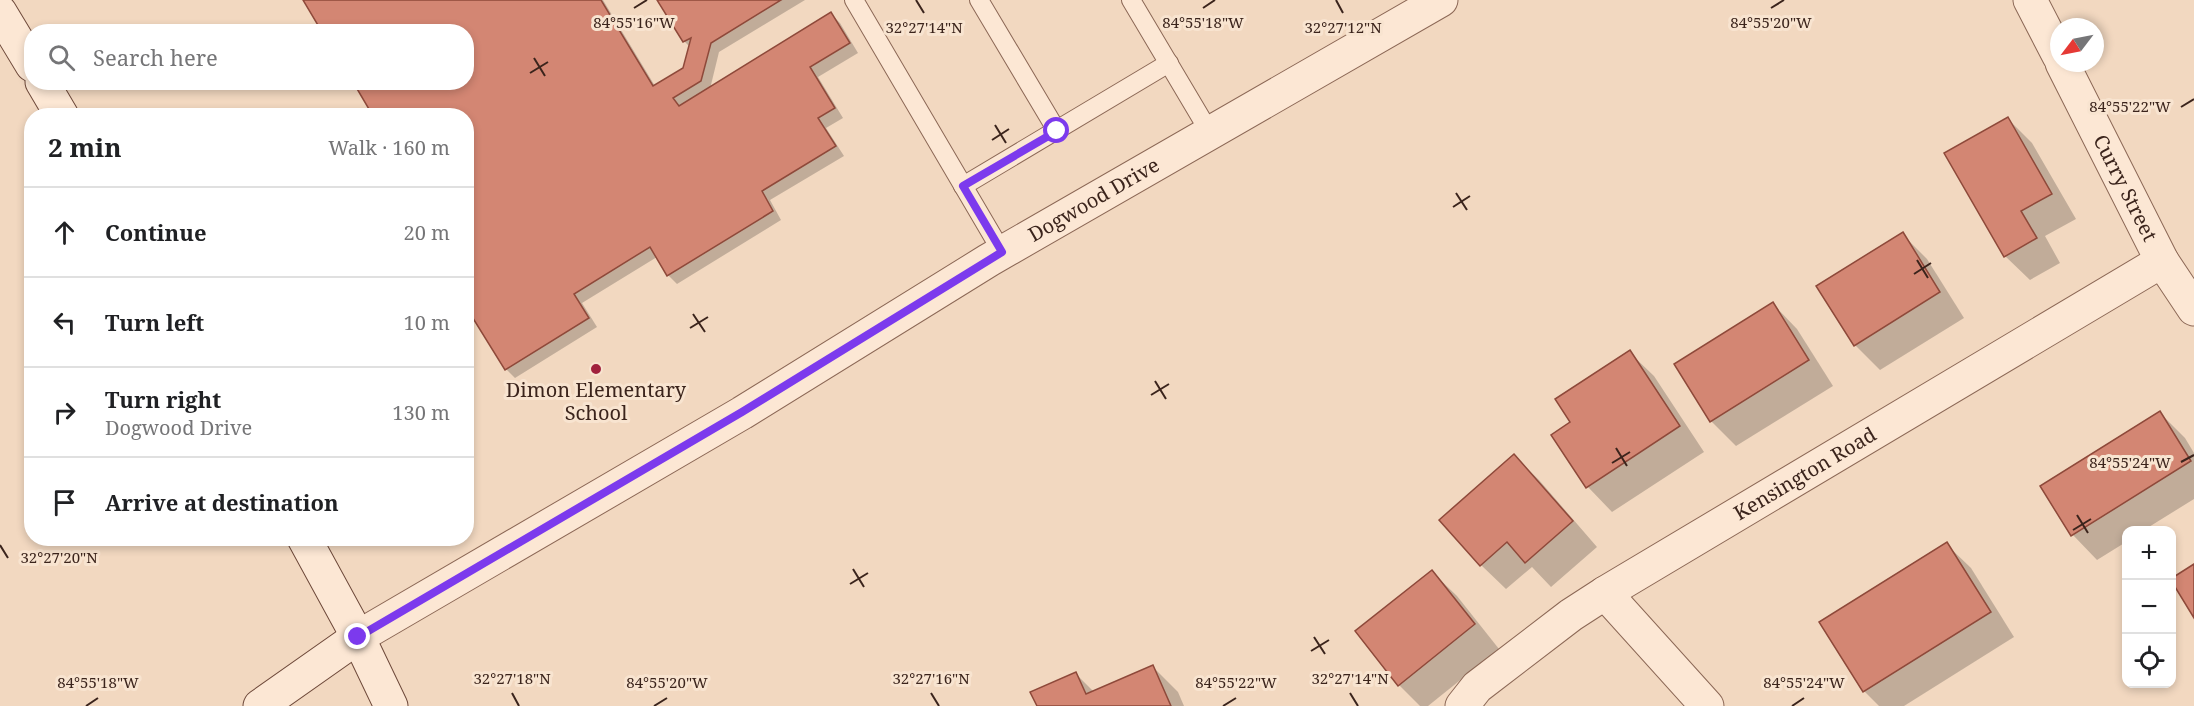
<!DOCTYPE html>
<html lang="en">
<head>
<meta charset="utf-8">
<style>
	:root { --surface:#fff; --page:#f2f2f2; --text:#202124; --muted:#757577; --line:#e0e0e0 }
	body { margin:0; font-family:"Noto Serif",serif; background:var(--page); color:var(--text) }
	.controls { position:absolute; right:18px; bottom:18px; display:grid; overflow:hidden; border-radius:12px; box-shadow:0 3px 9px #0003 }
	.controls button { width:54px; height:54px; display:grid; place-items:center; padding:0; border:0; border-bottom:2px solid var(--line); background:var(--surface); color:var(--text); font:30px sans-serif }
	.compass { position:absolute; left:2050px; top:18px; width:54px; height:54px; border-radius:50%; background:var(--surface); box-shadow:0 3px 9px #0003; rotate:238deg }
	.stop { position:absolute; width:18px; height:18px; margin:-14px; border:4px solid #7c3aed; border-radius:50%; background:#fff }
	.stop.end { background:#7c3aed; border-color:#fff; box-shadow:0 2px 6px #0008 }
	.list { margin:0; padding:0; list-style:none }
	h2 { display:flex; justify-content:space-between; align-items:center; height:78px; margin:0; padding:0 24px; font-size:26px }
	h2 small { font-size:20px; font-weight:400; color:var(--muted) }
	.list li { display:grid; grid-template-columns:39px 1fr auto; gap:18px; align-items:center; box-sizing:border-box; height:90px; padding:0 24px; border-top:2px solid var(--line) }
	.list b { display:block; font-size:22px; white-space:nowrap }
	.list p { margin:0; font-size:20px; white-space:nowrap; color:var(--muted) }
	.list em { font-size:20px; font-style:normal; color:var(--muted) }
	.icon { flex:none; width:33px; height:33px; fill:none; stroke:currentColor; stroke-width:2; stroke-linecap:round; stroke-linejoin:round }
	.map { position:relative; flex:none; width:2194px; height:706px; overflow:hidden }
	.search { position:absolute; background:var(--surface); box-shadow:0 3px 9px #0003; left:24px; top:24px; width:450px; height:66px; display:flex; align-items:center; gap:15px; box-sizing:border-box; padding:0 21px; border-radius:24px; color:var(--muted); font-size:22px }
	.panel { position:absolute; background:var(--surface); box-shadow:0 3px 9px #0003; left:24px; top:108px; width:450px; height:438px; border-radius:24px }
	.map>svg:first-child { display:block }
</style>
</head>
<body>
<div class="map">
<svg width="2194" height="706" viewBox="0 0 2194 706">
	<rect width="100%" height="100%" fill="#f2d8c0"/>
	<g fill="#0003">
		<polygon points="305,0 603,0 655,86 684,69 690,47 684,41 659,0 805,0 719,52 710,89 831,14 840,23 858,53 818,77 843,118 826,128 844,156 770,200 781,220 677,284 668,275 657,257 582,303 597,327 515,378 506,369 466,82 466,32"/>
		<polygon points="2007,118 2032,143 2076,219 2045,236 2060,263 2030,280 2005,256"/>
		<polygon points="1902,234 1927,259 1964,318 1880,370 1855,345 1818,287"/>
		<polygon points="1773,304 1797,329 1833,386 1736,446 1711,421 1676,365"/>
		<polygon points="1629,352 1654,376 1704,452 1612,512 1588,487 1553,435 1572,422"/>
		<polygon points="2160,413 2185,438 2194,453 2194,499 2144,530 2126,530 2126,542 2097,560 2073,535 2042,487"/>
		<polygon points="1514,456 1539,480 1597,547 1551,587 1532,567 1506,589 1481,565"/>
		<polygon points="1946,544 1971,568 2014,637 1904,706 1879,706 1864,691"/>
		<polygon points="1432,572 1457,596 1499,649 1428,706 1420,706 1399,685"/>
		<polygon points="1153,667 1178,692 1184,706 1038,706 1076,674 1094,692"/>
	</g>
	<g fill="#d38673" stroke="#8e493a" stroke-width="1.5">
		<polygon points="303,0 601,0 653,86 683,68 691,38 683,42 657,0 781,0 711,43 701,81 673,98 679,106 831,12 850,43 810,67 835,108 818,118 836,146 762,191 773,211 667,276 650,247 574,294 589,318 505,370 466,307 466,116 373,116 353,82 466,82 466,32 322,32"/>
		<polygon points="2008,117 2052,194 2021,211 2037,238 2004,257 1944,153"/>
		<polygon points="1903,232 1940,292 1854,346 1816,286"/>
		<polygon points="1773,302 1809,360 1710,422 1674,364"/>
		<polygon points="1630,350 1680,426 1586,488 1551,435 1570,422 1555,399"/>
		<polygon points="2160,411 2191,461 2071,536 2040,486"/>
		<polygon points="1514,454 1573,521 1525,563 1507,542 1480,566 1439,520"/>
		<polygon points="1947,542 1991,612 1863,692 1819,622"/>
		<polygon points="2194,564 2194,618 2172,582 2172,578"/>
		<polygon points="1432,570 1475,624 1398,686 1355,631"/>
		<polygon points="1153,665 1171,706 1037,706 1030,692 1076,672 1086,694"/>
	</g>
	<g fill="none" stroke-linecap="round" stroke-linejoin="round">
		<defs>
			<g id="lane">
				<polyline points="854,0 1002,252"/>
				<polyline points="979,0 1057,131"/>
				<polyline points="1131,0 1210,133"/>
				<polyline points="963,186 1169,63"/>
			</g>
			<g id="street">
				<polyline points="2030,0 2059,56"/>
				<path id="s1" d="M2062,63L2162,261L2194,309"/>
				<polyline points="1605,593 1707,706"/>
				<path id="s2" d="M358,637L742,413L989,260L1441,0"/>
				<path id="s3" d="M1462,706L1477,687L1571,615L1605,593L2162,261"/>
			</g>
			<g id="secondary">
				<polyline points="0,12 32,65"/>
				<polyline points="42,82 62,116"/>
				<polyline points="304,538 358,637 391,706"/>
				<polyline points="260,706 358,637"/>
			</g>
		</defs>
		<use href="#lane" stroke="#8c6856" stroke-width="20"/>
		<use href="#street" stroke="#8c6856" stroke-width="35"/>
		<use href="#secondary" stroke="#6e493a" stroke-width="35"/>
		<use href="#lane" stroke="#fce7d4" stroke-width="18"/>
		<use href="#street" stroke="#fce7d4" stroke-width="33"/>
		<use href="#secondary" stroke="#fce7d4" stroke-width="33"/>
	</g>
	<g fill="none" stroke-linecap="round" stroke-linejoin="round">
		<polyline stroke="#7c3aed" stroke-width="8" points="358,637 742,412 1002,252 963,186 1057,131"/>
	</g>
	<path fill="none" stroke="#3b241c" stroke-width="2" d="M916,0L924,13M1336,0L1343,13M634,8L647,0M1203,8L1215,0M1771,8L1784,0M534,58L545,76M530,73L548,62M2181,107L2194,99M995,125L1006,143M992,140L1009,129M1456,193L1467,210M1453,207L1470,196M1917,260L1928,278M1914,274L1931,263M693,314L705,332M690,328L708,317M1155,381L1166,399M1151,395L1169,384M1616,448L1627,466M2181,462L2194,455M1612,463L1630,452M2077,515L2088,533M2073,530L2091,519M0,545L8,558M853,569L864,587M850,584L868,573M1314,637L1325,654M1311,651L1329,640M512,693L519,706M931,693L939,706M1350,693L1358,706M86,706L98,698M654,706L667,698M1223,706L1236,698M1792,706L1804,698"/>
	<circle fill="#a1213d" stroke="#f8e4d0" stroke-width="2" cx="596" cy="369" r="6"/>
	<g text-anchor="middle" stroke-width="6" stroke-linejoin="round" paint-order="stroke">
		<g font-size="20" fill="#3b241c" stroke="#f8e4d0">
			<text dy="7" stroke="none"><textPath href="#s1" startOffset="140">Curry Street</textPath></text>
			<text dy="7" stroke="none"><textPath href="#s2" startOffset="856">Dogwood Drive</textPath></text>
			<text dy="7" stroke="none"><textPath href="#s3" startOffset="416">Kensington Road</textPath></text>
		</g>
		<g font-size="20" fill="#3b241c" stroke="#f8e4d0">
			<text x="596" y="397">Dimon Elementary<tspan x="596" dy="23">School</tspan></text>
		</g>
	</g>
	<g font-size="15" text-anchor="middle" fill="#3b241c" stroke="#f8e4d0" stroke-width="6" stroke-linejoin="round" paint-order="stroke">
		<text x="634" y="28">84°55'16"W</text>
		<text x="1203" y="28">84°55'18"W</text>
		<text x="1771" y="28">84°55'20"W</text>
		<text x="924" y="33">32°27'14"N</text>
		<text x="1343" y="33">32°27'12"N</text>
		<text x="2130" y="112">84°55'22"W</text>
		<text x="2130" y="468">84°55'24"W</text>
		<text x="59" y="563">32°27'20"N</text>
		<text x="512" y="684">32°27'18"N</text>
		<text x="931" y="684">32°27'16"N</text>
		<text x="1350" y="684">32°27'14"N</text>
		<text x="98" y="688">84°55'18"W</text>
		<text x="667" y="688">84°55'20"W</text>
		<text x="1236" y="688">84°55'22"W</text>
		<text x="1804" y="688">84°55'24"W</text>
	</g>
</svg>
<div class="controls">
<button>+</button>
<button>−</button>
<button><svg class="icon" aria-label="locate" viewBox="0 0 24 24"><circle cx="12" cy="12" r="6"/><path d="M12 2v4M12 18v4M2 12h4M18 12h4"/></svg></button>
</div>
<svg class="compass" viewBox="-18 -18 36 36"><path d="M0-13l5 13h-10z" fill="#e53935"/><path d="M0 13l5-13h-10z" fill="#757577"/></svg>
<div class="stop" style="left:1057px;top:131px"></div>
<div class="stop end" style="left:358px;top:637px"></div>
<div class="search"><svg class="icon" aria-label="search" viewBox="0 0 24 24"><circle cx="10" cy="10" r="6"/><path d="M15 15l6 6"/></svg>Search here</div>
<section class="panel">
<h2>2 min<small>Walk · 160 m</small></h2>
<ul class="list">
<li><svg class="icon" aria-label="ahead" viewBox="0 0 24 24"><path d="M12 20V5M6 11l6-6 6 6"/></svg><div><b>Continue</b></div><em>20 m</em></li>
<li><svg class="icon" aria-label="left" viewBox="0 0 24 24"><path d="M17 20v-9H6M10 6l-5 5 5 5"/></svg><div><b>Turn left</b></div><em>10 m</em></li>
<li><svg class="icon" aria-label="right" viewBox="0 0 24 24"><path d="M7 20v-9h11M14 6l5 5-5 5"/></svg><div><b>Turn right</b><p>Dogwood Drive</p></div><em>130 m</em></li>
<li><svg class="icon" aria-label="arrive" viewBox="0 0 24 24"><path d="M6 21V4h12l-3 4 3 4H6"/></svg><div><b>Arrive at destination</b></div></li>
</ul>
</section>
</div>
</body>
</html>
